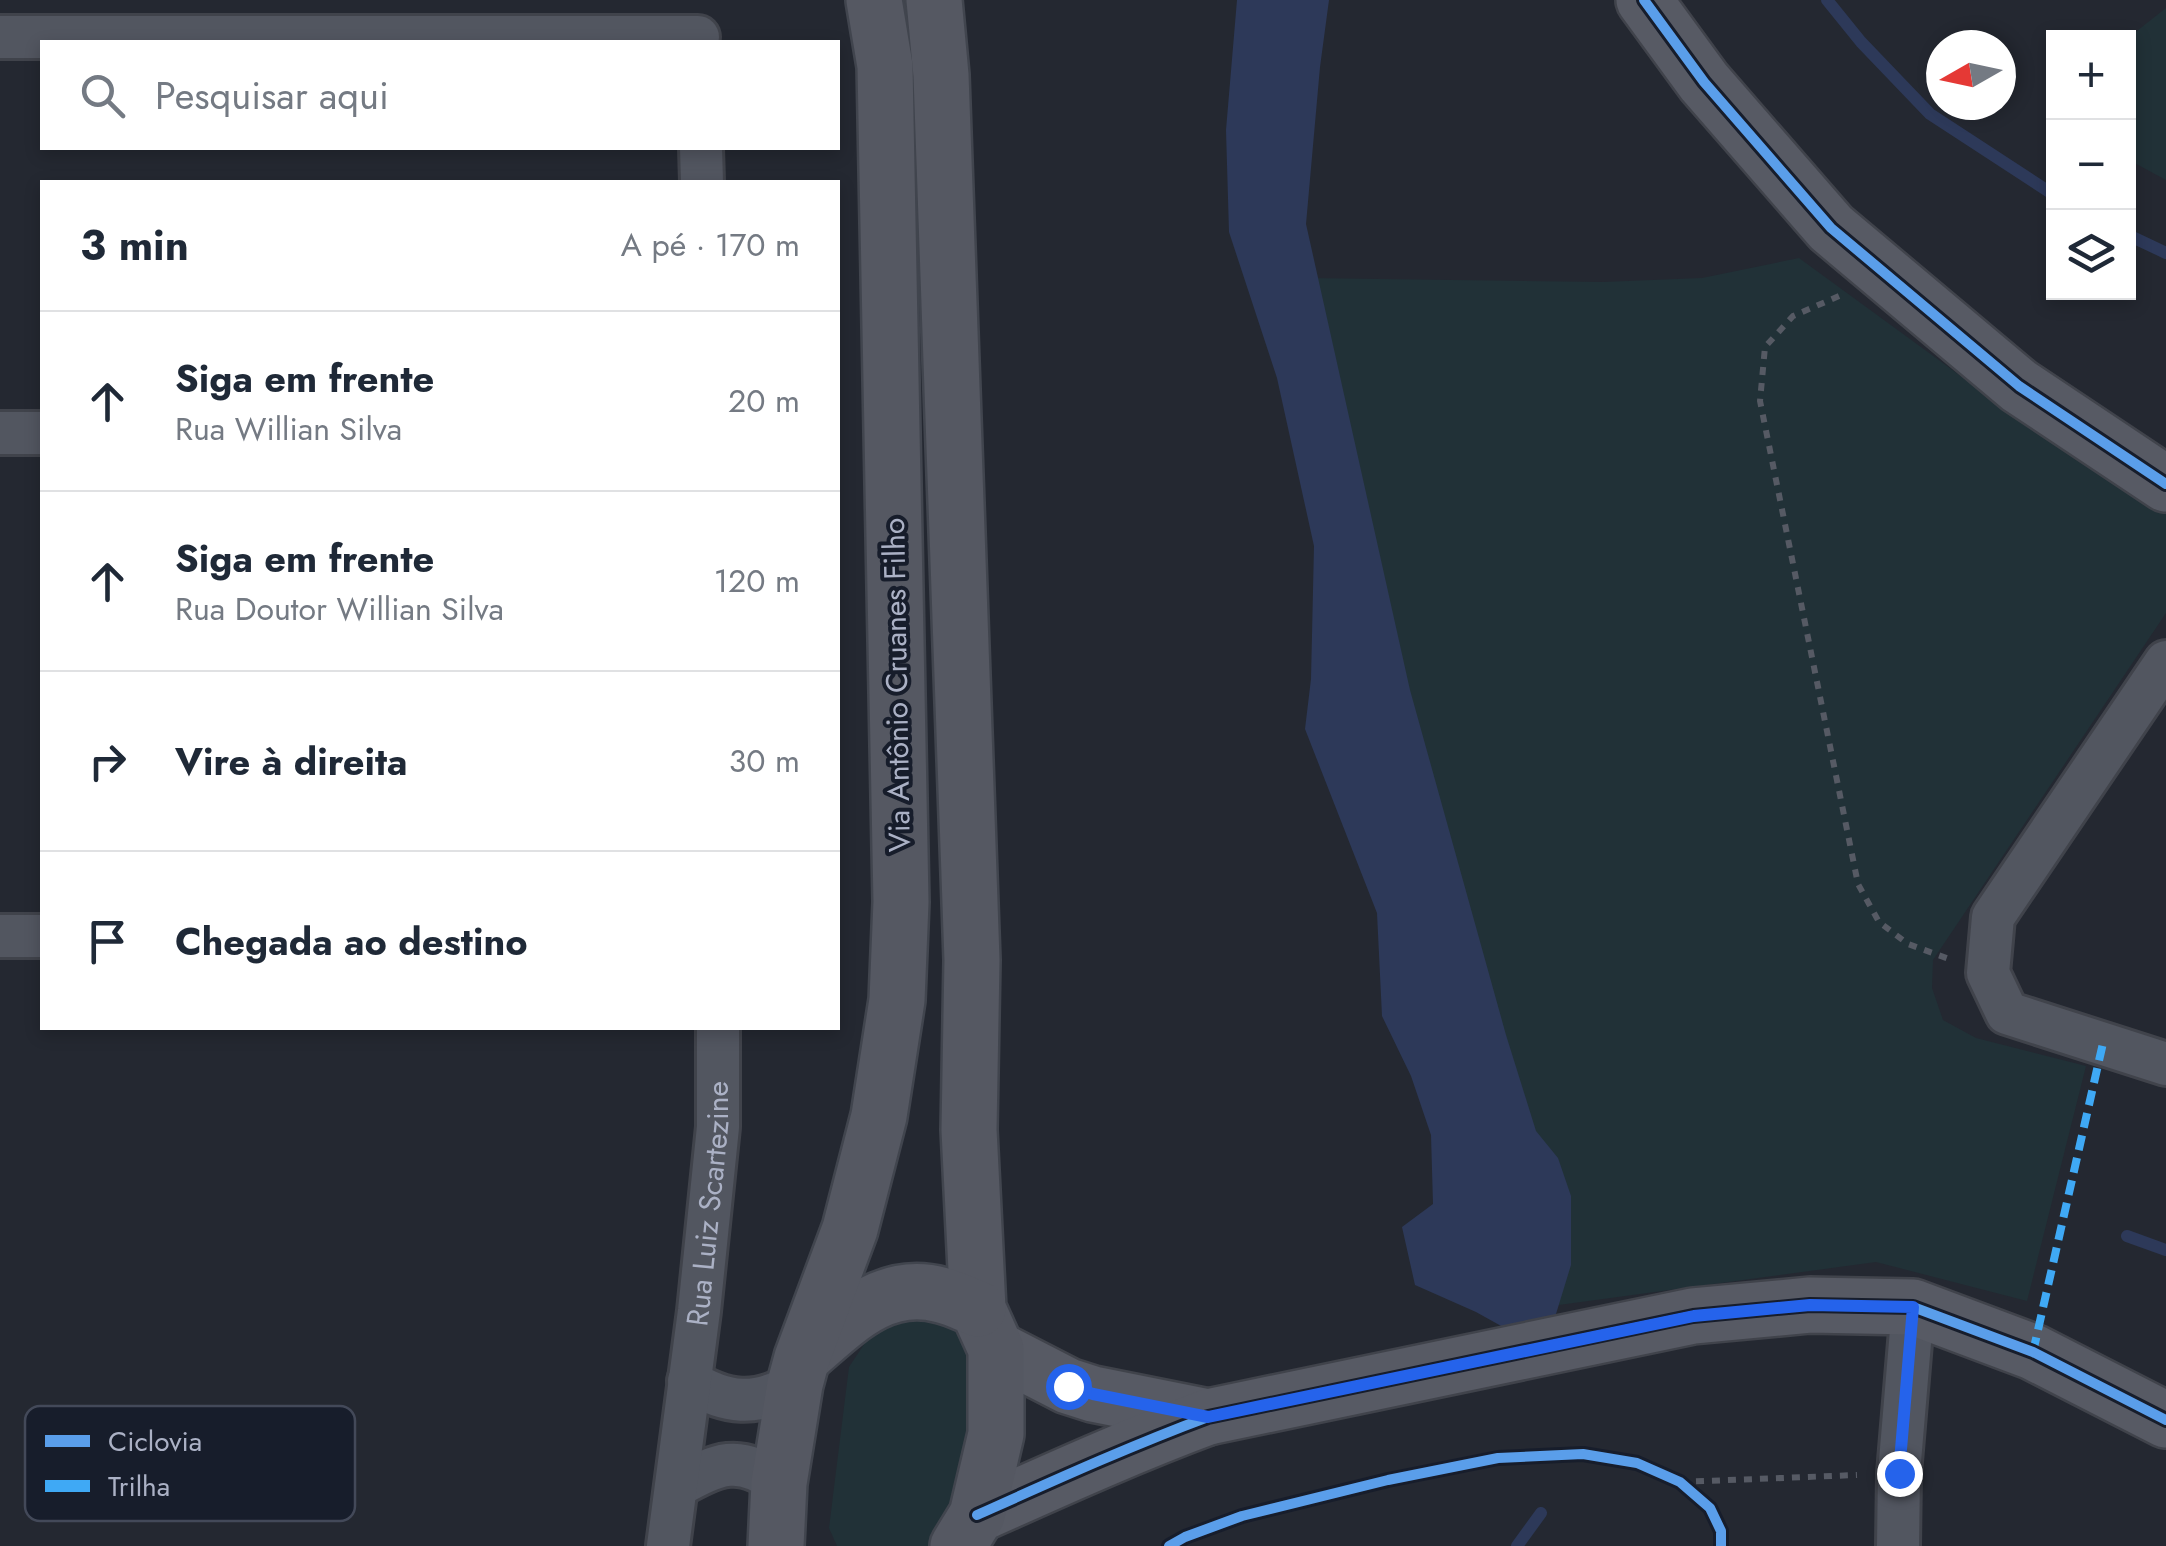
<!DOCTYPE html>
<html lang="pt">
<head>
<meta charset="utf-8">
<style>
	:root { --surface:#fff; --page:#f6f6f7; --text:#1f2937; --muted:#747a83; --line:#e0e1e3 }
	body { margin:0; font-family:Jost,sans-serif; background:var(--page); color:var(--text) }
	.controls { position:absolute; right:30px; top:30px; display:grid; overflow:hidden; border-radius:0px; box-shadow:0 5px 15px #0003 }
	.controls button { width:90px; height:90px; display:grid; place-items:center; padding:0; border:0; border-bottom:2px solid var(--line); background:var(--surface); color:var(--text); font:50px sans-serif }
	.compass { position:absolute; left:1926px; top:30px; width:90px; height:90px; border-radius:50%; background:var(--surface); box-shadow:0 5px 15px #0003; rotate:261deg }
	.stop { position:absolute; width:30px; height:30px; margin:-22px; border:8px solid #2563eb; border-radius:50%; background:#fff }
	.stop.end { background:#2563eb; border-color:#fff; box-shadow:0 2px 10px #0008 }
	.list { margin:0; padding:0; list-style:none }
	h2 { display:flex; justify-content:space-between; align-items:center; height:130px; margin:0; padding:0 40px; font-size:42px }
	h2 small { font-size:32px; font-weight:400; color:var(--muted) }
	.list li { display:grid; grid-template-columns:65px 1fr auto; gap:30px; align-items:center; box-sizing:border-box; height:180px; padding:0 40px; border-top:2px solid var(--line) }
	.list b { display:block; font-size:38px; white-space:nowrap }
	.list p { margin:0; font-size:32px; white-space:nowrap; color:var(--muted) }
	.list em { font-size:32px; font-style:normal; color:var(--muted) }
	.icon { flex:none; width:55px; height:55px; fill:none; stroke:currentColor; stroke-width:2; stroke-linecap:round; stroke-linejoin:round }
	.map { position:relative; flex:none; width:2166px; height:1546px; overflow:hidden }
	.search { position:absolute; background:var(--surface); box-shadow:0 5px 15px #0003; left:40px; top:40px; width:800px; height:110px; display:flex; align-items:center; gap:25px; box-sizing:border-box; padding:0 35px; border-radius:0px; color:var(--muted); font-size:38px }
	.panel { position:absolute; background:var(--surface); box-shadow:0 5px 15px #0003; left:40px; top:180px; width:800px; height:850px; border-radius:0px }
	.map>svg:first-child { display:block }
</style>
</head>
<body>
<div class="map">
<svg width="2166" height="1546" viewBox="0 0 2166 1546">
	<rect width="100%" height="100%" fill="#242831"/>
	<g fill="#213137">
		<polygon points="2166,8 2166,180 2129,160 2128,38"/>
		<polygon points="1799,258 2010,412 2166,500 2166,613 1933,960 1932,988 1943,1020 1976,1038 2086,1066 2027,1301 1876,1262 1544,1307 1307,278 1604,282 1702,278"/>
		<polygon points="929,1310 980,1343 977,1442 938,1546 837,1546 829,1528 849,1367 867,1340 894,1321"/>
	</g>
	<polygon fill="#2d3959" points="1237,0 1329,0 1320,67 1306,224 1410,690 1506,1035 1536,1131 1558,1158 1571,1196 1571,1265 1552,1327 1512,1332 1476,1312 1415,1285 1402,1227 1433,1204 1431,1135 1411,1076 1382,1016 1377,913 1305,729 1311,679 1314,546 1277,378 1229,232 1226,130"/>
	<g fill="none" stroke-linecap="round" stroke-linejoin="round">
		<g stroke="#2d3959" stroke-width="12">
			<polyline points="1827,0 1861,42 1930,114 2054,195"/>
			<polyline points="2128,235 2166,253"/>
			<polyline points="2127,1236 2166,1250"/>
			<polyline points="1517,1546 1541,1513"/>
		</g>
		<defs>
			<g id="street">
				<polyline points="0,37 698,37"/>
				<polyline points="701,148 702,182"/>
				<polyline points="0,433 42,433"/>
				<polyline points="2166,662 1993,917 1988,973 2007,1013 2166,1064"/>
				<polyline points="0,936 42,936"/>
				<path d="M689,1381C726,1404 756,1407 795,1384"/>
				<path d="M677,1486C718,1464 738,1453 779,1483"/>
				<path id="s1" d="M668,1546L699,1311L718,1127V1028"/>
				<polyline points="1898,1546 1899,1473 1913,1307"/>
			</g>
			<g id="secondary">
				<polyline points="1644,0 1704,82 1831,228 2019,386 2166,484"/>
				<polyline points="996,1349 1068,1386 1093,1394 1208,1417"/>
				<path d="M977,1515C1053,1481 1130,1446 1208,1417L1693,1316L1810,1305L1913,1307L2033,1352L2166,1420"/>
			</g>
			<g id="primary">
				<polyline points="934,0 941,75 972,960 969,1130 978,1309 996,1349 996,1434 977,1515 958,1546"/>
				<path d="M804,1356C844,1322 883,1279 941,1295C954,1298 966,1304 978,1309"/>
				<polyline points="776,1546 779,1483 795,1384 802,1358 850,1229 879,1116 897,1000 901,902 885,66 874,0"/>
			</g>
		</defs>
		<use href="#street" stroke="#40434b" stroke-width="48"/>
		<use href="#secondary" stroke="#40434b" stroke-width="60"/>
		<use href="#primary" stroke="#41454e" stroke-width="60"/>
		<g stroke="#565a64" stroke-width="6" stroke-dasharray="8 8" stroke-linecap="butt">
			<polyline points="1839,296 1793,316 1765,347 1760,401 1858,884 1879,922 1908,944 1949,959"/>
			<polyline points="1680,1482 1857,1475"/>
		</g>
		<use href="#street" stroke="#525660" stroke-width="42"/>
		<use href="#secondary" stroke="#575a64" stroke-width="55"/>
		<use href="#primary" stroke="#555862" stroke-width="55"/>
		<polyline stroke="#3fa9f5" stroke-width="8" stroke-dasharray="15 8" stroke-linecap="butt" points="2033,1352 2103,1043"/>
		<defs>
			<g id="cycleway">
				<polyline points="1644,0 1704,82 1831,228 2019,386 2166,484"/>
				<path d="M977,1515C1053,1481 1130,1446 1208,1417L1693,1316L1810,1305L1913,1307L2033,1352L2166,1420"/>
				<polyline points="1169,1546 1185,1537 1242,1516 1388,1480 1498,1458 1583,1454 1637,1463 1680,1482 1710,1508 1721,1531 1721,1546"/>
			</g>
		</defs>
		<use href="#cycleway" stroke="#171d2b" stroke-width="16"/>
		<use href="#cycleway" stroke="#5a9eea" stroke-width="10"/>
	</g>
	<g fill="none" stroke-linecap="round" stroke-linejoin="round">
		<polyline stroke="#2563eb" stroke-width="12" points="1068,1386 1093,1394 1208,1417 1694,1316 1810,1305 1913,1307 1899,1473"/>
	</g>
	<g text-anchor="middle" stroke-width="8" stroke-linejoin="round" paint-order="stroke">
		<g font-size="30" fill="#abb1c5" stroke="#171d2b">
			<text transform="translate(897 685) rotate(-91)" y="10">Via Antônio Cruanes Filho</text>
			<text dy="10" stroke="none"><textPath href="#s1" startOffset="345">Rua Luiz Scartezine</textPath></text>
		</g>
	</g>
	<rect x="25" y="1406" width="330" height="115" rx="15" fill="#171d2b" stroke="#434959" stroke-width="2.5"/>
	<rect x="45" y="1435" width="45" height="12" fill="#5a9eea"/>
	<rect x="45" y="1480" width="45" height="12" fill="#3fa9f5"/>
	<g font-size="28" fill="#abb1c5">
		<text x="108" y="1451">Ciclovia</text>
		<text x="108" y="1496">Trilha</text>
	</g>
</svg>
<div class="controls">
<button>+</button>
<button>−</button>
<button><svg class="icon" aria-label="layers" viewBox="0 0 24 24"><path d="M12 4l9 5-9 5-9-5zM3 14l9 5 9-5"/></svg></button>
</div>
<svg class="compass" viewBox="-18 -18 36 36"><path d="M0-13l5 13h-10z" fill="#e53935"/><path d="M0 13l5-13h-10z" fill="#747a83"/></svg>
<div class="stop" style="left:1068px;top:1386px"></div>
<div class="stop end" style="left:1899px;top:1473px"></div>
<div class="search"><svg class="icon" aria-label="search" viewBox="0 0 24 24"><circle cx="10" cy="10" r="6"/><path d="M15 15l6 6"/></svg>Pesquisar aqui</div>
<section class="panel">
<h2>3 min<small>A pé · 170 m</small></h2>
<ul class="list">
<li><svg class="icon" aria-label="ahead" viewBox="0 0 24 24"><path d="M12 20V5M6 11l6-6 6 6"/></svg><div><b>Siga em frente</b><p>Rua Willian Silva</p></div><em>20 m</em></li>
<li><svg class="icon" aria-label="ahead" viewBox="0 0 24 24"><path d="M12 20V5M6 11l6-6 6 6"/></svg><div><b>Siga em frente</b><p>Rua Doutor Willian Silva</p></div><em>120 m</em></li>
<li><svg class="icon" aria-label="right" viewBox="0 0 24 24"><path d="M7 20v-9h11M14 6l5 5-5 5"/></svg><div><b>Vire à direita</b></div><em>30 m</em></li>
<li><svg class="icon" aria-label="arrive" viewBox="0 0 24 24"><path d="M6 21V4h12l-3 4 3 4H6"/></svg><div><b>Chegada ao destino</b></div></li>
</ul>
</section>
</div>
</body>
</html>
